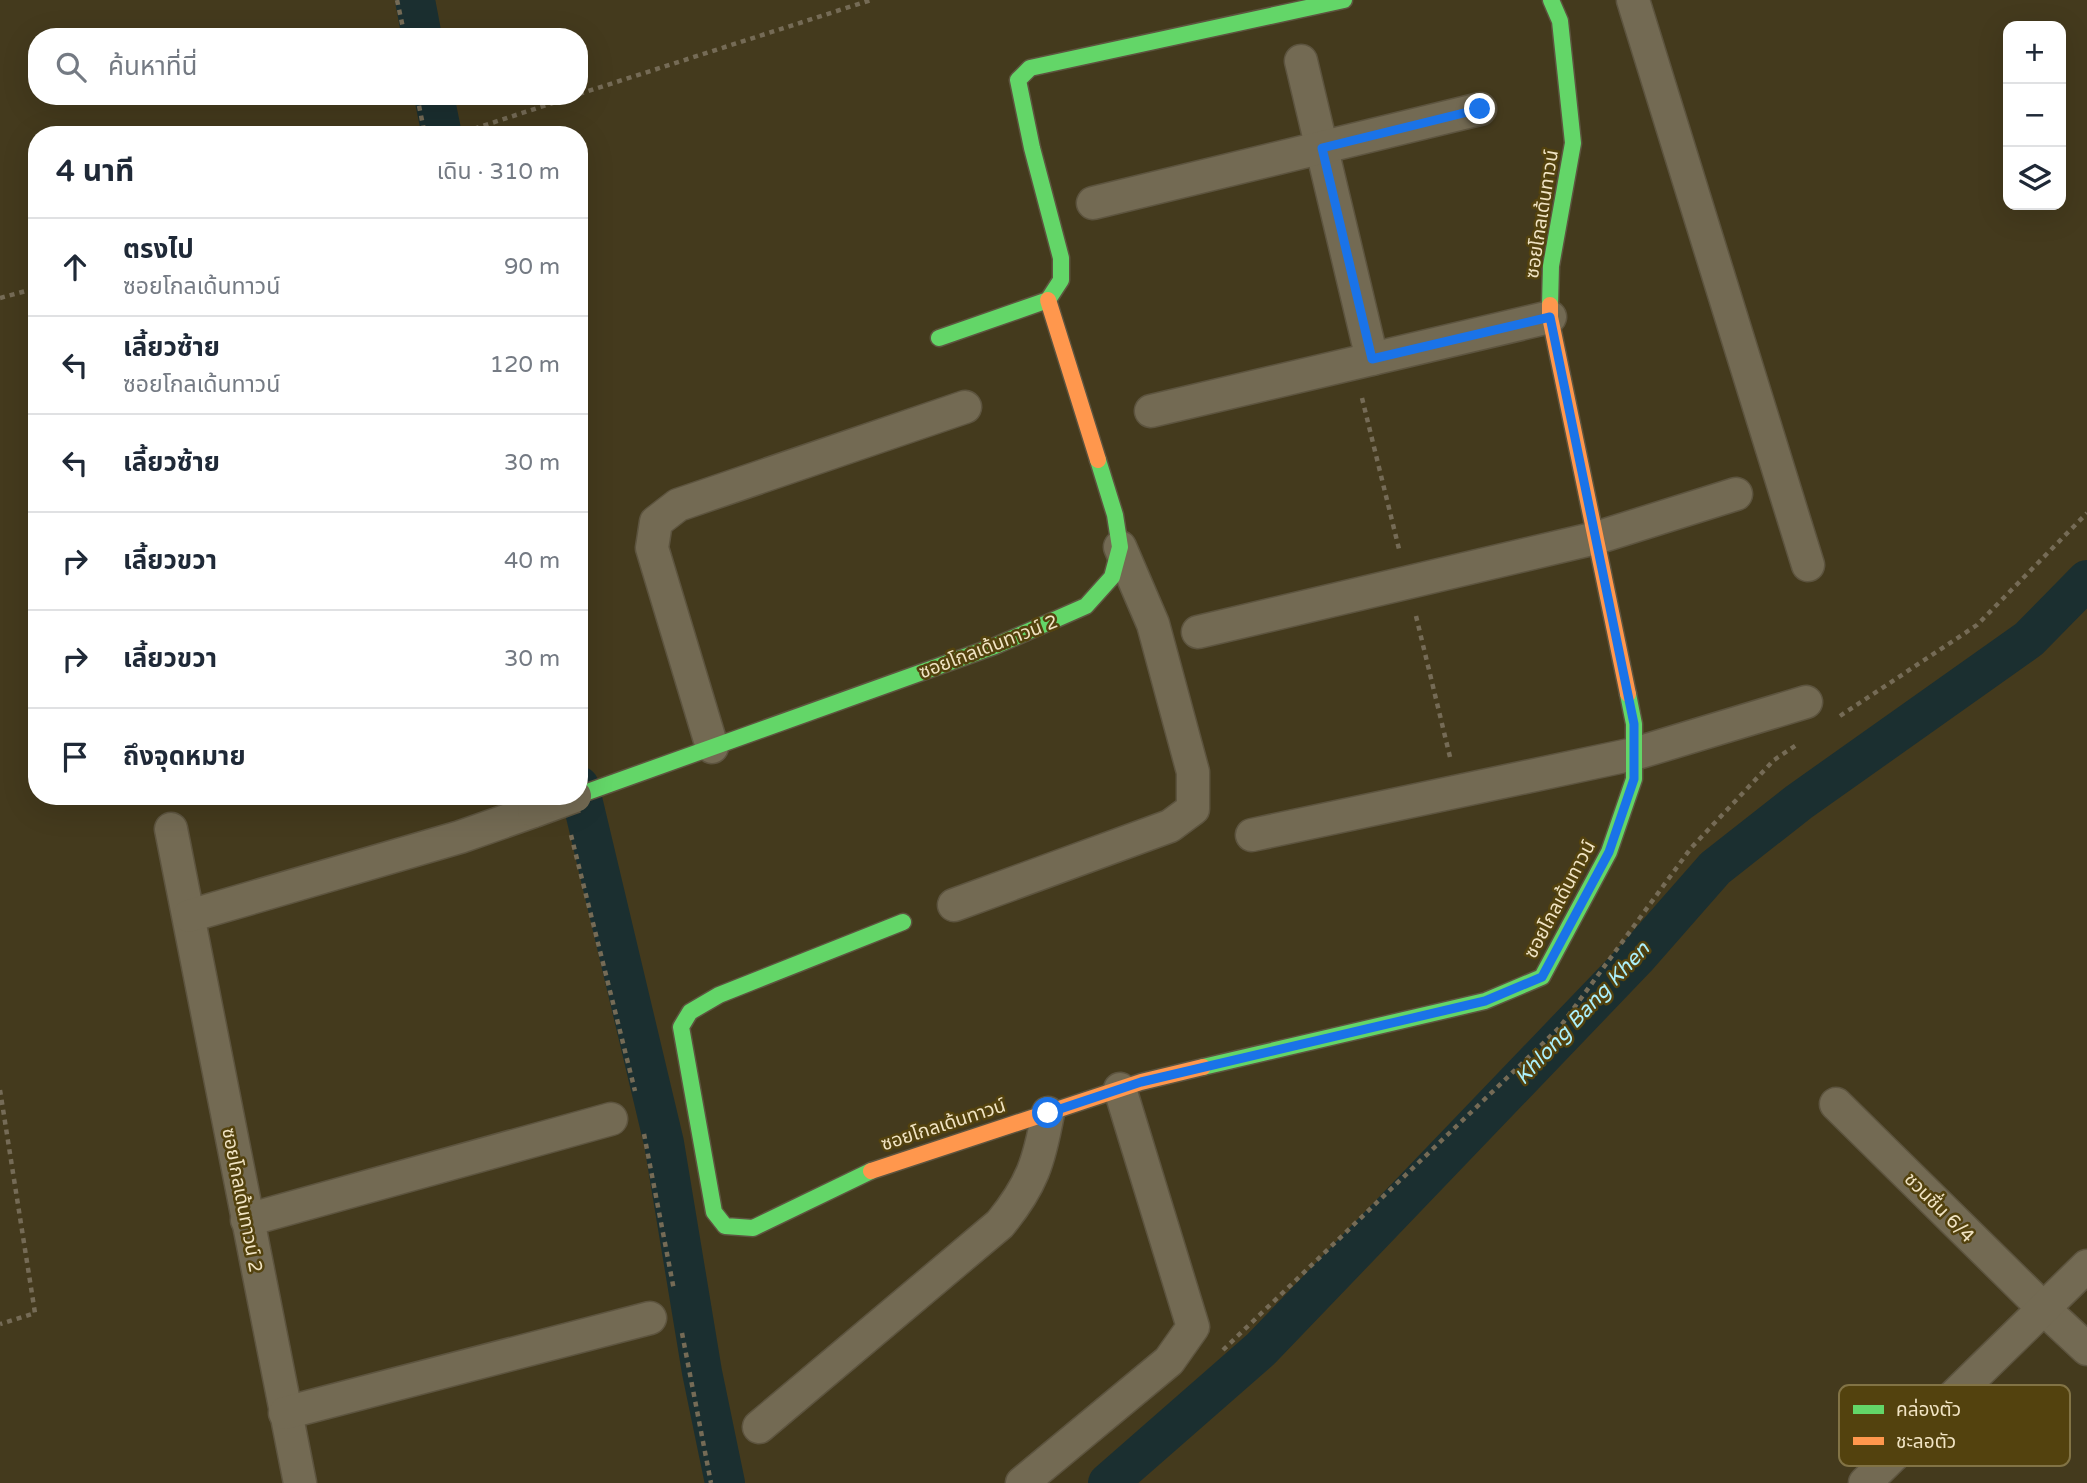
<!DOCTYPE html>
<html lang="th">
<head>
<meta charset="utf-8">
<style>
	:root { --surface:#fff; --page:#f6f6f7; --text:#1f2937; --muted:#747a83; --line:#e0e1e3 }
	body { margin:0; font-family:"Varela Round","Noto Sans Thai",sans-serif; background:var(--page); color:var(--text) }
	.controls { position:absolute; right:21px; top:21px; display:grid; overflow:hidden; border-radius:14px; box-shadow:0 7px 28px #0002 }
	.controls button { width:63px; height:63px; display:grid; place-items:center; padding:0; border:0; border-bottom:2px solid var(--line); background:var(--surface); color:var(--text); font:35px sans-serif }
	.stop { position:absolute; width:21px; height:21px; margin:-16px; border:5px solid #1a73e8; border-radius:50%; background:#fff }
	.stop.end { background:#1a73e8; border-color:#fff; box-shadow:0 2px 7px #0008 }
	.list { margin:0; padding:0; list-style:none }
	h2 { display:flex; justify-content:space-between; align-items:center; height:91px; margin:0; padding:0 28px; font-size:30px }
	h2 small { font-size:23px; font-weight:400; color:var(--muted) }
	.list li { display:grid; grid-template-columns:46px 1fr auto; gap:21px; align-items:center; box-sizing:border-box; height:98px; padding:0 28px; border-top:2px solid var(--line) }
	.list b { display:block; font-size:26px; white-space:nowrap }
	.list p { margin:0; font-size:23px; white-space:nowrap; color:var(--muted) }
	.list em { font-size:23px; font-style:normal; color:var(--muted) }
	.icon { flex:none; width:38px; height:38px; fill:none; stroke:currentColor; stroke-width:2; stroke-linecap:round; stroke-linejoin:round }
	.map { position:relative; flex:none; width:2087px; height:1483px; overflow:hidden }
	.search { position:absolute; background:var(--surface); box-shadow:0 7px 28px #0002; left:28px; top:28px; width:560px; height:77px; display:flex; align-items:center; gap:18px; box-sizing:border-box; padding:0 24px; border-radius:28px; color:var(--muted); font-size:26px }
	.panel { position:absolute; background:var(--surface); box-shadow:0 7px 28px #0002; left:28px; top:126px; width:560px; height:679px; border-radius:28px }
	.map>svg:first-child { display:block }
</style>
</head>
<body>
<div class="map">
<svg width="2087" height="1483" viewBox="0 0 2087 1483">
	<rect width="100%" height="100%" fill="#443a1d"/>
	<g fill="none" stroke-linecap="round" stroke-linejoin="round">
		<g stroke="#1b2f30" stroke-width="40">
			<polyline points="415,0 422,37"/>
			<polyline points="434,96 442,135"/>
			<polyline points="579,786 664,1143 702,1372 725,1483"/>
			<polyline points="1108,1483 1261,1349 1636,958 1715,868 1799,802 2029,639 2087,580"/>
		</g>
		<defs>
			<g id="street">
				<polyline points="1633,0 1808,565"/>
				<polyline points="1301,61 1372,359"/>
				<polyline points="1093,203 1480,109"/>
				<polyline points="1151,411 1550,317"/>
				<polyline points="1198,632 1596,538 1736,494"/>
				<polyline points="712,747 652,548 656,522 678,505 965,407"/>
				<polyline points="171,829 300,1483"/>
				<polyline points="1252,835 1634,754 1806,702"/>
				<polyline points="954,905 1170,826 1193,809 1193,772 1153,624 1120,547"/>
				<polyline points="189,916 460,837 534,811"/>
				<polyline points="1836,1104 2044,1309 2087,1349"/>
				<polyline points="247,1220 611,1119"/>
				<polyline points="285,1413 650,1318"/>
				<path d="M759,1427L1000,1224C1032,1185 1039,1162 1048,1113"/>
				<polyline points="1022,1483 1169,1361 1193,1327 1120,1089"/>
				<polyline points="1865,1483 2087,1266"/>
			</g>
			<g id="fast">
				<polyline points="1550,305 1551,266 1573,143 1560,21 1551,0"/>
				<polyline points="939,338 1048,300 1061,280 1061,258 1032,148 1018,80 1030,68 1344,0"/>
				<polyline points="579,795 995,646 1086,606 1112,577 1120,547 1115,515 1098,460"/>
				<polyline points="1203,1067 1485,1001 1542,977 1609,852 1634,779 1634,724 1628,694"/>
				<polyline points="871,1171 753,1228 725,1226 714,1212 681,1027 690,1012 719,995 903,922"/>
			</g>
			<g id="slow">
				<polyline points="1048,300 1098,460"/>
				<polyline points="1550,305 1550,317 1628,694"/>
				<polyline points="871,1171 1141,1082 1203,1067"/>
			</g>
		</defs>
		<use href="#street" stroke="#5d543f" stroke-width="35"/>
		<use href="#fast" stroke="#5d543f" stroke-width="19"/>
		<use href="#slow" stroke="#5d543f" stroke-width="19"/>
		<g stroke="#756b56" stroke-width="4.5" stroke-dasharray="5 5" stroke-linecap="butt">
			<polyline points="397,0 405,37"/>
			<polyline points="579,94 871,0"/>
			<polyline points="417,96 425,135"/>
			<polyline points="455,135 574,96"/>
			<polyline points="0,298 37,288"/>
			<polyline points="1362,398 1399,549"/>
			<polyline points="1416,616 1450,757"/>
			<polyline points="1840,716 1977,625 2087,513"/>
			<polyline points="571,835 635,1091"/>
			<polyline points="0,1090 35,1313 0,1324"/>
			<polyline points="644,1134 674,1290"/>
			<polyline points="682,1333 711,1483"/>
			<polyline points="1223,1350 1560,1027 1691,848 1774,760 1798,744"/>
		</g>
		<use href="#street" stroke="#736a53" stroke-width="32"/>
		<use href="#fast" stroke="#63d668" stroke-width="16"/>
		<use href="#slow" stroke="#ff974d" stroke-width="16"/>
		<defs>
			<polyline id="street-bridge" points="534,811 575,796"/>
		</defs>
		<use href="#street-bridge" stroke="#5d543f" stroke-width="35" stroke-linecap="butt"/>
		<use href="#street-bridge" stroke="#736a53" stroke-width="32"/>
	</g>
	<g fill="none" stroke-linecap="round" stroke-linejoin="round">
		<polyline stroke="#1a73e8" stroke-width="9" points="1048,1113 1141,1082 1485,1001 1542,977 1609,852 1634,779 1634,724 1550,317 1372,359 1322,148 1480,109"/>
	</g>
	<g text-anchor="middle" stroke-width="5" stroke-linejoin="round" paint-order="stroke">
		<g font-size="19" fill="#f1e4c4" stroke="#53420e">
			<text transform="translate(1541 214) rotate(-81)" y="7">ซอยโกลเด้นทาวน์</text>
			<text transform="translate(988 646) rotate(-21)" y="7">ซอยโกลเด้นทาวน์ 2</text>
			<text transform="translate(1559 899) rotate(-62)" y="7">ซอยโกลเด้นทาวน์</text>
			<text transform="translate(943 1124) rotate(-18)" y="7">ซอยโกลเด้นทาวน์</text>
			<text transform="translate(243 1200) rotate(79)" y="7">ซอยโกลเด้นทาวน์ 2</text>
			<text transform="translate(1940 1207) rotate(45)" y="7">ชวนชื่น 6/4</text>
		</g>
		<g font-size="21" font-style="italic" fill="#abf0fc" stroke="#53420e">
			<text transform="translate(1582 1013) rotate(-47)" y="7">Khlong Bang Khen</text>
		</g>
	</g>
	<rect x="1839" y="1385" width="231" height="81" rx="10" fill="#53420e" stroke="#827345" stroke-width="2"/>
	<rect x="1853" y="1405" width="31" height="9" fill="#63d668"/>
	<rect x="1853" y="1437" width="31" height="8" fill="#ff974d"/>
	<g font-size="19" fill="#f1e4c4">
		<text x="1896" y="1416">คล่องตัว</text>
		<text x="1896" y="1448">ชะลอตัว</text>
	</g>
</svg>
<div class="controls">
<button>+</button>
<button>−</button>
<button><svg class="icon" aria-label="layers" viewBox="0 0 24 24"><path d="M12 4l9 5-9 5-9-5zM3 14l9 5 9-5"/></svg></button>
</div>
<div class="stop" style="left:1048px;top:1113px"></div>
<div class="stop end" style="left:1480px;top:109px"></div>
<div class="search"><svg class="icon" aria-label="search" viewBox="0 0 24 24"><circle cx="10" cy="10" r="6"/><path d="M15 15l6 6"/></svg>ค้นหาที่นี่</div>
<section class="panel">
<h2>4 นาที<small>เดิน · 310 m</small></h2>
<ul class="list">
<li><svg class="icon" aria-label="ahead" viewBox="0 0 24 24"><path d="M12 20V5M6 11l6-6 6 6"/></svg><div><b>ตรงไป</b><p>ซอยโกลเด้นทาวน์</p></div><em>90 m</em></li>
<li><svg class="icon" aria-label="left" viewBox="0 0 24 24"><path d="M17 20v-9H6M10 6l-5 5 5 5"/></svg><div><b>เลี้ยวซ้าย</b><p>ซอยโกลเด้นทาวน์</p></div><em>120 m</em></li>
<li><svg class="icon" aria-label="left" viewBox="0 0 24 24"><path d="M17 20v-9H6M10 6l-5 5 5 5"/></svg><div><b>เลี้ยวซ้าย</b></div><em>30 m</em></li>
<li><svg class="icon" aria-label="right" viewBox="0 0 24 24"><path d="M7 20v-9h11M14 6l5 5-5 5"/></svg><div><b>เลี้ยวขวา</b></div><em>40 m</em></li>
<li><svg class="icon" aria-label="right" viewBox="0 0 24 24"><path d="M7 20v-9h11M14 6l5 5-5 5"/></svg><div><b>เลี้ยวขวา</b></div><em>30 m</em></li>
<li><svg class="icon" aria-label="arrive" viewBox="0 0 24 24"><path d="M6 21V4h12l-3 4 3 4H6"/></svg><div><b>ถึงจุดหมาย</b></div></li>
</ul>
</section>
</div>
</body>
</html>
